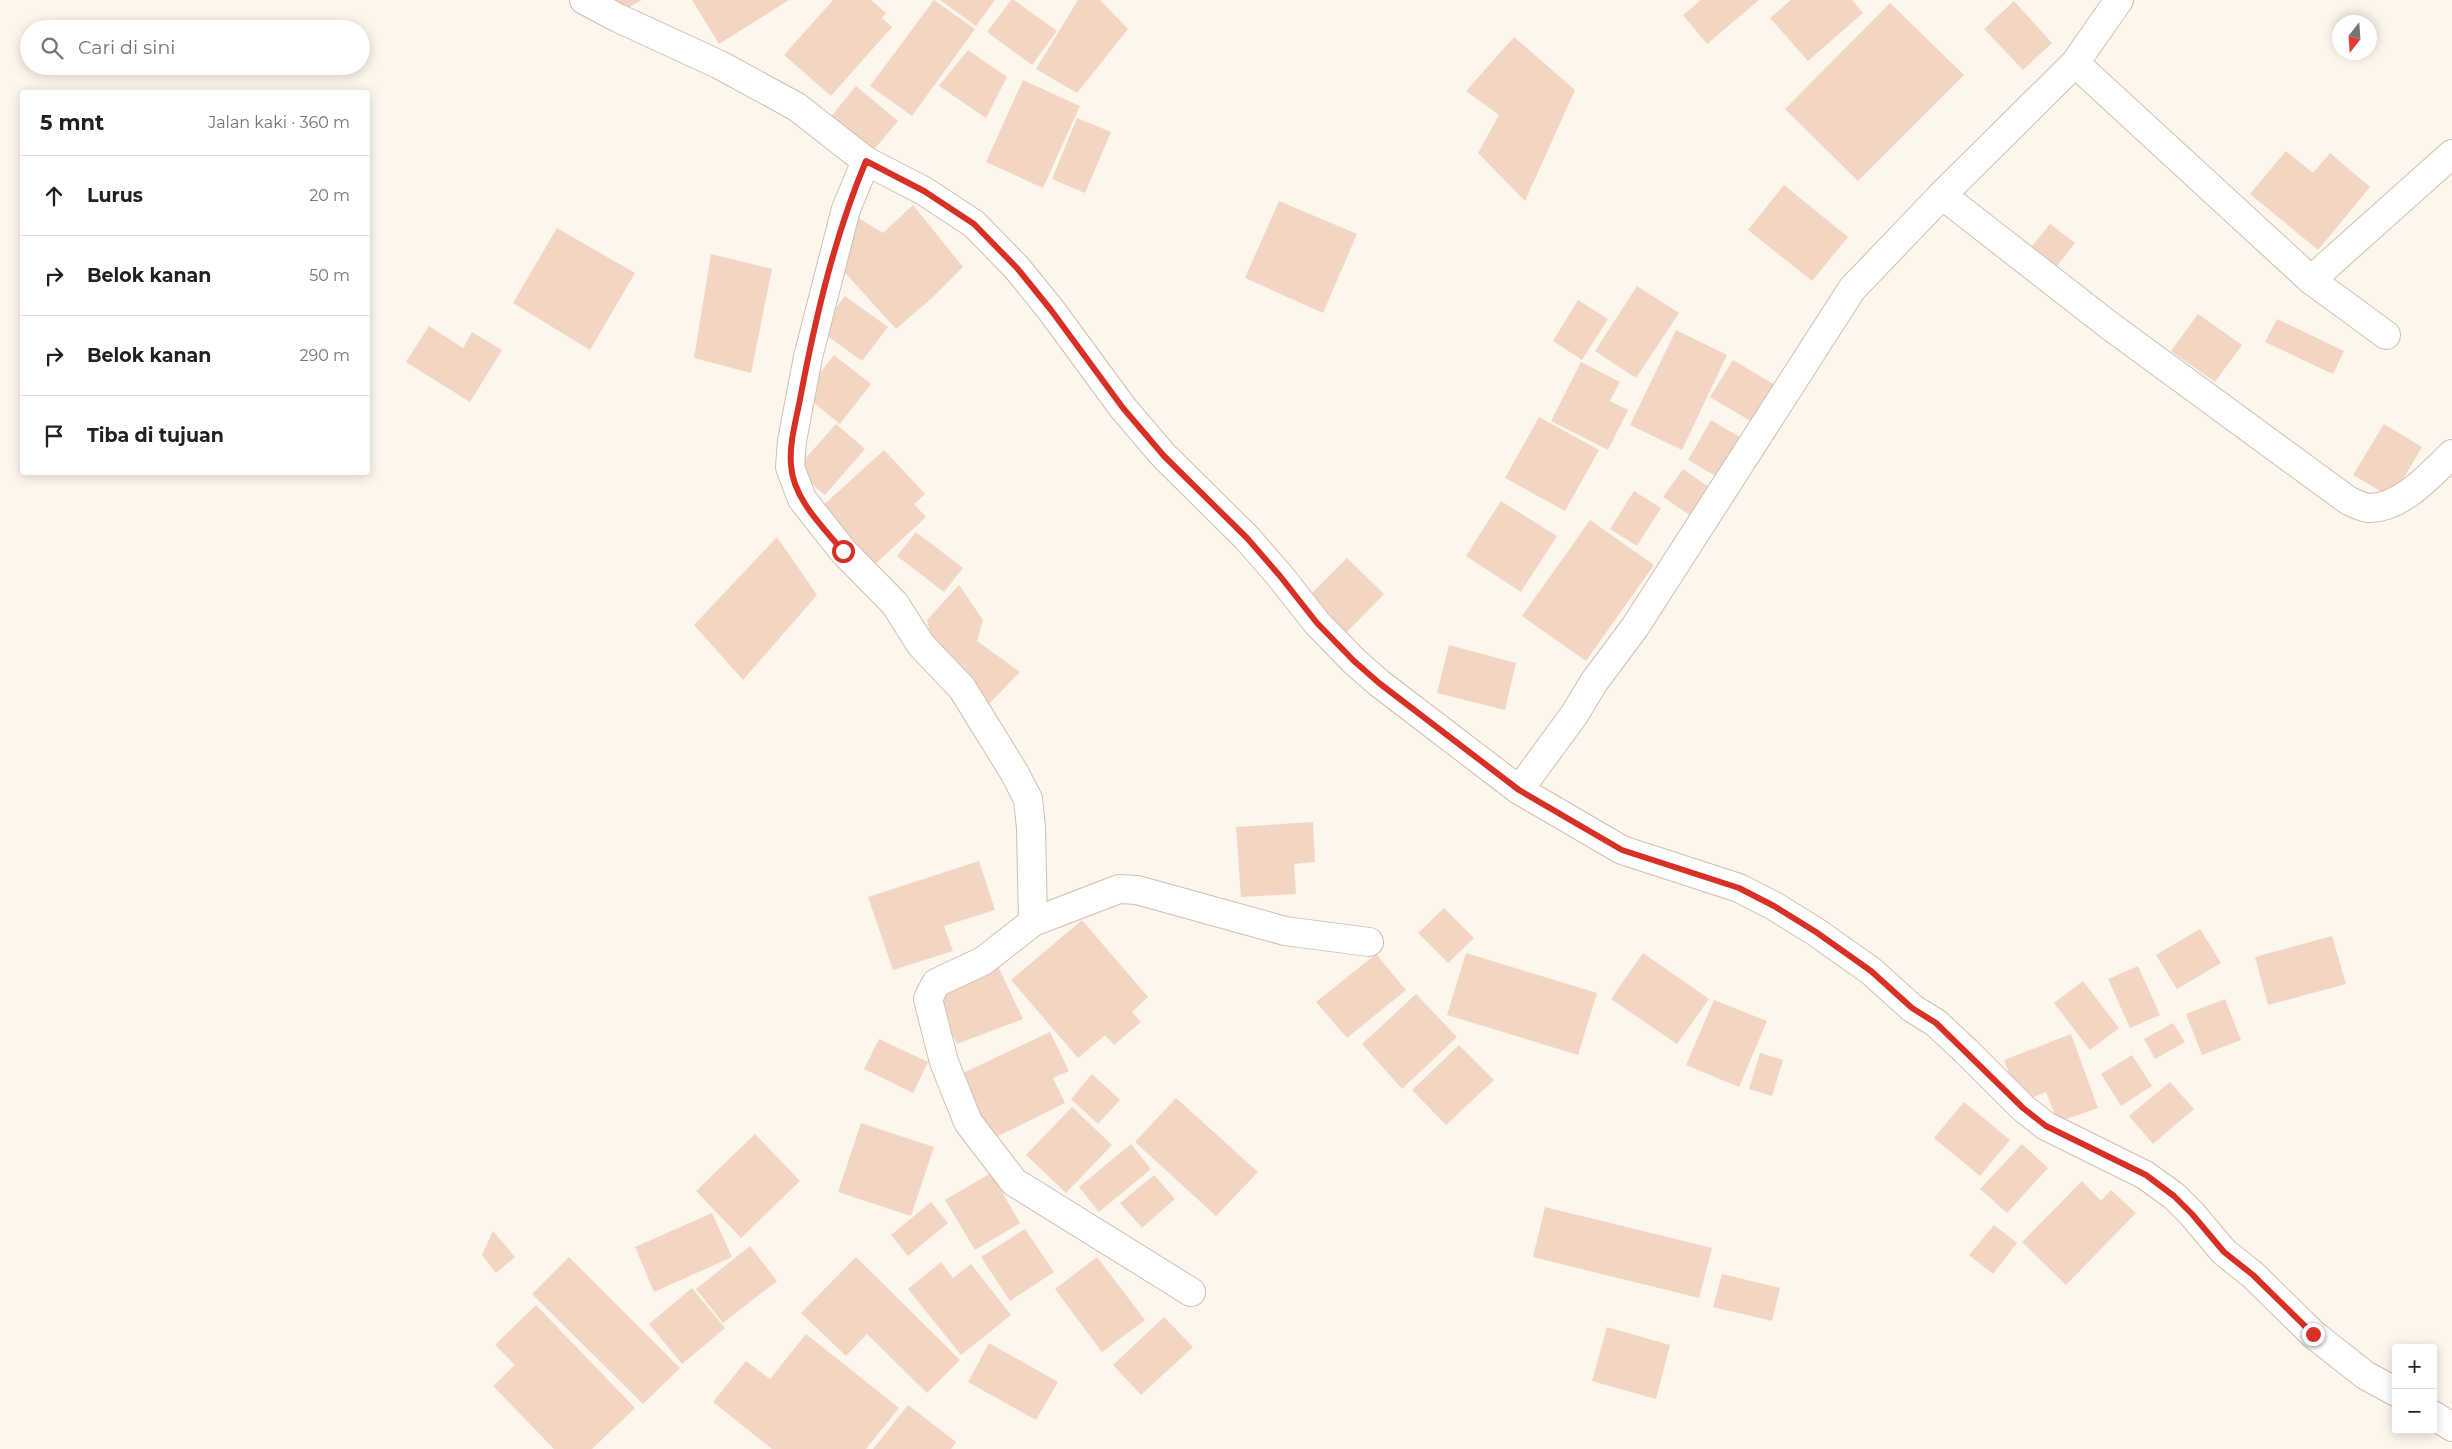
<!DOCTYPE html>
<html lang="id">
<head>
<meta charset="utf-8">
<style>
	:root { --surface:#fff; --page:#f6f6f6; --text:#202124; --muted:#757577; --line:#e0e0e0 }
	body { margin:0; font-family:Montserrat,sans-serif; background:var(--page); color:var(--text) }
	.controls { position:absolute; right:15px; bottom:15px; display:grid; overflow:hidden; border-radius:5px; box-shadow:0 2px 12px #0003 }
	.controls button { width:45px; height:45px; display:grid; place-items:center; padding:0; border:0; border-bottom:1px solid var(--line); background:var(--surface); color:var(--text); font:25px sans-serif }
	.compass { position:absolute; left:2332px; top:15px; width:45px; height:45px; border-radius:50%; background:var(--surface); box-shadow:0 2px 12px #0003; rotate:197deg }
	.stop { position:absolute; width:15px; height:15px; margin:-11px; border:4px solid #d93025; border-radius:50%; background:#fff }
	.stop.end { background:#d93025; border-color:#fff; box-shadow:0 1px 5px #0008 }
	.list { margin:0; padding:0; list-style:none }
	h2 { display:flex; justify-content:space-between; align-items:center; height:65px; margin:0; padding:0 20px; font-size:21px }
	h2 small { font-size:16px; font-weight:400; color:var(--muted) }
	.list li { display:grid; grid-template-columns:32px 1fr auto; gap:15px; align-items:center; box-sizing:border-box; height:80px; padding:0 20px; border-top:1px solid var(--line) }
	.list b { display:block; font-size:19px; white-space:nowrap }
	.list em { font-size:16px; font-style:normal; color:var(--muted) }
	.icon { flex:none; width:28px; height:28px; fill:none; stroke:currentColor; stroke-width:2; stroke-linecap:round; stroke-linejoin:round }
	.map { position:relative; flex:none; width:2452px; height:1449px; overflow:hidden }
	.search { position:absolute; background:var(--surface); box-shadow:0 2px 12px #0003; left:20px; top:20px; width:350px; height:55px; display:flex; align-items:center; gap:12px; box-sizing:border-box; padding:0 18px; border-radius:28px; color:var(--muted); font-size:19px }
	.panel { position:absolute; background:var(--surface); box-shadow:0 2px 12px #0003; left:20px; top:90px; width:350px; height:385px; border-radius:5px }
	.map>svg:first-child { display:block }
</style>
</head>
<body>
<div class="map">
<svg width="2452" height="1449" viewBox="0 0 2452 1449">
	<rect width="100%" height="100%" fill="#fdf6ec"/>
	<g fill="#f3d5c3">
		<polygon points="610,0 642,0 617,14"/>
		<polygon points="692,0 789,0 719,44"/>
		<polygon points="833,0 871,0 886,13 882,18 892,27 831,96 784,55"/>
		<polygon points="934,0 975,29 912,116 870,86"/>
		<polygon points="940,0 995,0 976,26"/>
		<polygon points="1011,0 1014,0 1057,31 1032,65 987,32"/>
		<polygon points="1078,0 1100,0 1128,29 1077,93 1036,69"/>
		<polygon points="1701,0 1759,0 1707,44 1683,15"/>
		<polygon points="1791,0 1852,0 1863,13 1808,61 1770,18"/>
		<polygon points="2014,1 2052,43 2023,70 1984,29"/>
		<polygon points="1890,3 1964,75 1858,181 1785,109"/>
		<polygon points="1514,37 1575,90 1525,201 1478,153 1499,115 1466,91"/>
		<polygon points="968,50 1007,77 986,118 939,86"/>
		<polygon points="1023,80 1080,106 1043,188 986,162"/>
		<polygon points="856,86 898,121 871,153 829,119"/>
		<polygon points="1077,118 1111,132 1085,193 1052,179"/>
		<polygon points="2286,151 2313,173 2330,153 2370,187 2318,250 2250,194"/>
		<polygon points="1784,185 1848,237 1812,281 1748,230"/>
		<polygon points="1279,201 1357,234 1323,313 1245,278"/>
		<polygon points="913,205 963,267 932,298 896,329 838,265 847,211 883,233"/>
		<polygon points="2050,224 2075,243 2057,266 2032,246"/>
		<polygon points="557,228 635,273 590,350 513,303"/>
		<polygon points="711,254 772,269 751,373 694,358"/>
		<polygon points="1637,286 1679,313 1636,378 1595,351"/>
		<polygon points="845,296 888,327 862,361 819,330"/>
		<polygon points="1578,300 1608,319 1582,360 1553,341"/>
		<polygon points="2198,314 2242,345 2215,382 2171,351"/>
		<polygon points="2277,319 2344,351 2333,374 2265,342"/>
		<polygon points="429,326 463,348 472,332 502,350 470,402 406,362"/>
		<polygon points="1676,330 1727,355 1682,450 1630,425"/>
		<polygon points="834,355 871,384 840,424 803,394"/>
		<polygon points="1733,360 1775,385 1752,422 1710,397"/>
		<polygon points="1581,362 1620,382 1610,401 1628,410 1608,450 1551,421"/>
		<polygon points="1539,417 1599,450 1565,511 1505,478"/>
		<polygon points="1711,420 1743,439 1719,478 1688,460"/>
		<polygon points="836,424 865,449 825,495 795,470"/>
		<polygon points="2384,424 2422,447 2392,498 2353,475"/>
		<polygon points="884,450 925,494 914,504 926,517 870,569 817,511"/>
		<polygon points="1683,469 1710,488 1691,516 1663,497"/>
		<polygon points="1634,491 1661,508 1637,546 1610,529"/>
		<polygon points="1501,501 1557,536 1521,592 1466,556"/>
		<polygon points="1590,520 1654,565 1586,661 1522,616"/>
		<polygon points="916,532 963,568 944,592 897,556"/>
		<polygon points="777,537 817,595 743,680 694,625"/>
		<polygon points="1347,558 1384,594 1346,633 1308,597"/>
		<polygon points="959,585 983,620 977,641 1020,672 989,704 933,647 927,620"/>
		<polygon points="1449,645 1516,663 1505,710 1437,693"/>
		<polygon points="1313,822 1315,862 1294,864 1296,894 1241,897 1236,827"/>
		<polygon points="979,861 995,910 944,926 953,951 893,970 868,897"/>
		<polygon points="1444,908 1474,938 1448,963 1418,933"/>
		<polygon points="1082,920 1148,997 1132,1012 1141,1022 1114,1045 1105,1035 1078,1058 1011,980"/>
		<polygon points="2200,929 2221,963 2177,989 2156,955"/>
		<polygon points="2332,936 2346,984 2268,1005 2255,957"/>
		<polygon points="1466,953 1597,993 1578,1055 1447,1015"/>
		<polygon points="1643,953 1709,999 1677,1044 1611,999"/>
		<polygon points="1376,954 1406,990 1347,1038 1316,1002"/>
		<polygon points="997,964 1023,1019 957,1044 932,992"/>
		<polygon points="2138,966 2160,1015 2130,1028 2108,979"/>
		<polygon points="2083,981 2119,1028 2090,1050 2054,1003"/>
		<polygon points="1416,994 1457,1037 1402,1089 1362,1044"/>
		<polygon points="2225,999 2241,1040 2202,1055 2186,1014"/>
		<polygon points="1714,1000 1767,1021 1739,1087 1686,1065"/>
		<polygon points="2173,1023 2185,1042 2155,1059 2144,1039"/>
		<polygon points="1050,1032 1069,1071 1053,1078 1065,1103 990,1140 959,1075"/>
		<polygon points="2071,1034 2098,1108 2058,1122 2046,1092 2020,1102 2004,1060"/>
		<polygon points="879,1039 928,1062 913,1093 864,1069"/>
		<polygon points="1459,1045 1494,1080 1446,1125 1412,1090"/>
		<polygon points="1760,1053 1783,1060 1772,1096 1749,1089"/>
		<polygon points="2132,1055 2152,1086 2121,1106 2101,1074"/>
		<polygon points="1092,1074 1120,1100 1098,1124 1071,1099"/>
		<polygon points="2170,1082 2194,1109 2153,1144 2129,1116"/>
		<polygon points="1176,1098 1258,1172 1216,1216 1135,1142"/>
		<polygon points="1964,1102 2010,1140 1980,1176 1934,1138"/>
		<polygon points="1072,1107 1112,1145 1066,1193 1026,1155"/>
		<polygon points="861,1123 934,1147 911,1216 838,1192"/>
		<polygon points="755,1134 800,1181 741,1238 696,1191"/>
		<polygon points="1131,1144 1151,1169 1099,1212 1079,1187"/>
		<polygon points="2022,1144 2048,1168 2007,1213 1980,1189"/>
		<polygon points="991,1173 1020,1223 975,1250 945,1200"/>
		<polygon points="1154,1175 1175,1199 1142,1228 1120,1203"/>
		<polygon points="2082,1181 2101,1201 2111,1190 2136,1213 2066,1285 2022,1242"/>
		<polygon points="931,1202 948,1223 908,1256 891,1235"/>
		<polygon points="1545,1207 1712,1248 1699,1298 1533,1257"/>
		<polygon points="712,1213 732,1257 654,1292 635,1247"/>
		<polygon points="1994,1225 2017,1243 1993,1274 1969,1255"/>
		<polygon points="1025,1229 1054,1272 1010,1301 981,1257"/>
		<polygon points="493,1231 515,1257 496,1273 482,1255"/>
		<polygon points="750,1246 777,1281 723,1323 696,1289"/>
		<polygon points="569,1257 680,1368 643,1404 532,1294"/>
		<polygon points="856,1257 960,1360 927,1393 867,1334 846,1356 801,1313"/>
		<polygon points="1097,1257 1145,1320 1102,1352 1055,1289"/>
		<polygon points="941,1262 953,1278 971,1264 1011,1315 961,1355 908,1289"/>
		<polygon points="1722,1274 1780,1288 1772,1321 1713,1307"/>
		<polygon points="692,1288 725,1328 682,1364 649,1324"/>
		<polygon points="536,1305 635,1408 592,1449 554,1449 493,1386 515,1365 495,1345"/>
		<polygon points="1164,1317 1193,1347 1141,1395 1113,1365"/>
		<polygon points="1607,1327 1670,1345 1656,1399 1592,1381"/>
		<polygon points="806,1334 899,1408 866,1449 772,1449 713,1402 746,1361 770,1379"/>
		<polygon points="989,1343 1058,1382 1036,1420 968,1382"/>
		<polygon points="908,1405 956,1442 951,1449 873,1449"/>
	</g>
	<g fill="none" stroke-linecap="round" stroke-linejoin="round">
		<defs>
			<g id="street">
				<polyline points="584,0 616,17 720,65 797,107 866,161 924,191 974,224 1017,268 1051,310 1123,408 1164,456 1247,538 1280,576 1317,623 1354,661 1379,683 1519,790 1622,850 1739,888 1774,906 1816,932 1871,971 1912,1008 1936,1023 1966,1051 2023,1108 2046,1126 2145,1175 2174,1196 2192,1214 2224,1252 2253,1275 2313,1334 2365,1375 2396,1392"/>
				<polyline points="2075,63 2311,280 2386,335"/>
				<polyline points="866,161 846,209 808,357 792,441 790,467 802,499 843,551 895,604 921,645 962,688 1014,772 1028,799 1031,828 1033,922 983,961 936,983 928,999 944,1062 968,1122 1014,1182 1191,1292"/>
				<path d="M1942,195L2110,326L2349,501C2355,503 2361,507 2368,508C2401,509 2430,475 2452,454"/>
				<polyline points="2311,280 2452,154"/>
				<polyline points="1519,790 1574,715 1594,682 1635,627 1852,289 1942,195 2075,63 2119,0"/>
				<polyline points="1033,922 1119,889 1137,890 1285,931 1369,942"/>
				<polyline points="2433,1415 2452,1427"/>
			</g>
		</defs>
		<use href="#street" stroke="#d1beb0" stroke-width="30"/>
		<use href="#street" stroke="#fff" stroke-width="28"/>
	</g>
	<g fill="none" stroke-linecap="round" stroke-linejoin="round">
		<path stroke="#d93025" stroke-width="6" d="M843,551C823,527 793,499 791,465C789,442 797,417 801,394C816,315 835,235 866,161L924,191L974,224L1017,268L1051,310L1123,408L1164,456L1247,538L1280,576L1317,623L1354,661L1379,683L1519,790L1622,850L1739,888L1774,906L1816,932L1871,971L1912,1008L1936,1023L2023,1108L2046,1126L2146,1175L2174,1196L2192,1214L2224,1252L2253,1275L2313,1334"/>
	</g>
</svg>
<div class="controls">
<button>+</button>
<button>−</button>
</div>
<svg class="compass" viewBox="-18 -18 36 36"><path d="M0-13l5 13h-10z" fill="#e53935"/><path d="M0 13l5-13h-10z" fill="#757577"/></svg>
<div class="stop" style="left:843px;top:551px"></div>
<div class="stop end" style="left:2313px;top:1334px"></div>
<div class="search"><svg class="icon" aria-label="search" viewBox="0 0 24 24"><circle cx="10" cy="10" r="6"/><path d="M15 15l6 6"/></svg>Cari di sini</div>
<section class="panel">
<h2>5 mnt<small>Jalan kaki · 360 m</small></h2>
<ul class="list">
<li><svg class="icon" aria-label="ahead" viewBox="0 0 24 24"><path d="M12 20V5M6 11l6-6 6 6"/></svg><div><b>Lurus</b></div><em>20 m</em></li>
<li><svg class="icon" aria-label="right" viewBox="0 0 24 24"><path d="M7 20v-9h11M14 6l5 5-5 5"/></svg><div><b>Belok kanan</b></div><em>50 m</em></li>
<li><svg class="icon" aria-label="right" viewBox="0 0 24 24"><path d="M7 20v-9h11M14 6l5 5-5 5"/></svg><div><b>Belok kanan</b></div><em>290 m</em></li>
<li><svg class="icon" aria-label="arrive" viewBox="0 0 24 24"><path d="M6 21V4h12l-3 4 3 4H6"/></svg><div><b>Tiba di tujuan</b></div></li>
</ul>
</section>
</div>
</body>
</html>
